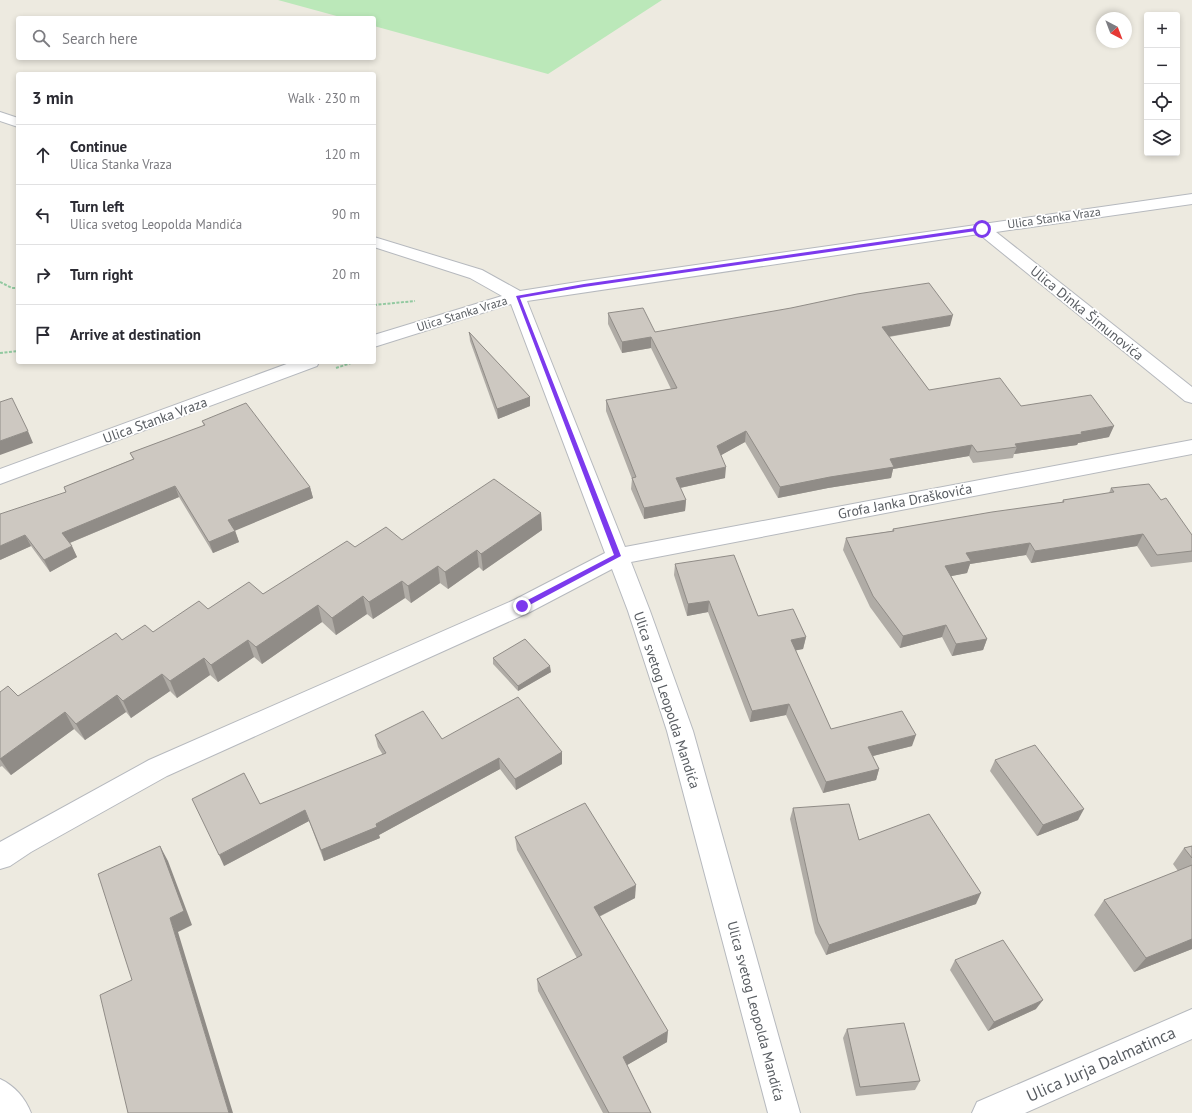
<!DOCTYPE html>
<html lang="en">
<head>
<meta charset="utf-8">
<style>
	:root { --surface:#fff; --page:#f2f2f3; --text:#2b2b33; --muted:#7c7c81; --line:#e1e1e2 }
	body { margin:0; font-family:"PT Sans",sans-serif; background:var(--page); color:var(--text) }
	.controls { position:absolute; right:12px; top:12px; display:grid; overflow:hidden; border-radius:4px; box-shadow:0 2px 6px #0003 }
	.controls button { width:36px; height:36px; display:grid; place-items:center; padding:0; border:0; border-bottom:1px solid var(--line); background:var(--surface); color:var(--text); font:20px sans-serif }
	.compass { position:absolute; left:1096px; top:12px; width:36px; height:36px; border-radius:50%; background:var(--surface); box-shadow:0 2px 6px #0003; rotate:138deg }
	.stop { position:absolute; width:12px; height:12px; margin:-9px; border:3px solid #7c3aed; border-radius:50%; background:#fff }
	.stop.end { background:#7c3aed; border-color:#fff; box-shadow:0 1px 4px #0008 }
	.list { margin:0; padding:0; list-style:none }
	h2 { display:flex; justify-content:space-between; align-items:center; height:52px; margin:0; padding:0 16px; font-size:17px }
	h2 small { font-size:13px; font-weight:400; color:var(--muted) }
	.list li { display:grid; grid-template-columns:26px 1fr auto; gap:12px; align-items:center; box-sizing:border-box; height:60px; padding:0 16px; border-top:1px solid var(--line) }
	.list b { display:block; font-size:15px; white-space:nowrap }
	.list p { margin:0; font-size:13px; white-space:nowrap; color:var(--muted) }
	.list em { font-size:13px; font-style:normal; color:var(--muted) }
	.icon { flex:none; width:22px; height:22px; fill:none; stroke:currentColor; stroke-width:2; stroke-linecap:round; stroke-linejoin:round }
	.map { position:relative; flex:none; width:1192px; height:1113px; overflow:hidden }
	.search { position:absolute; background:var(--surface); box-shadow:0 2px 6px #0003; left:16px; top:16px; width:360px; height:44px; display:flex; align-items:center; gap:10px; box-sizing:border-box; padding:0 14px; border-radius:4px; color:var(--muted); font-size:15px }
	.panel { position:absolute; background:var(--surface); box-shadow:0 2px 6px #0003; left:16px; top:72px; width:360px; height:292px; border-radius:4px }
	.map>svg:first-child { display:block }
</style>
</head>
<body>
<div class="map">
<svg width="1192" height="1113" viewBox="0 0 1192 1113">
	<rect width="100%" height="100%" fill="#edeae0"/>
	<polygon fill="#bbe8b9" points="278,0 662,0 548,74 374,26 374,18 344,18"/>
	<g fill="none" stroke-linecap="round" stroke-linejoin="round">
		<defs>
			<g id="minor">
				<polygon points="0,112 18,118 18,127 0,121"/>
				<polygon points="1192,194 1192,204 996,232 1192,387 1192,403 1185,401 979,234 527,301 625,547 1192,440 1192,454 631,562 650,611 693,731 800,1113 768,1113 667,731 628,611 612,569 530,612 167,776 31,852 10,866 0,869 0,842 149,760 514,600 605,553 511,304 374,347 374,335 502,296 470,278 374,247 374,237 482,270 520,291 584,281"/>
				<polygon points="292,362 319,362 317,366 0,484 0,469"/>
				<polygon points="1192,1009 1192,1039 1025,1113 972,1113 977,1102"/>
				<path d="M0,1079C15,1086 25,1098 31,1113H0Z"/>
			</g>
		</defs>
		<use href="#minor" stroke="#b6b9be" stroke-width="2"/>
		<g stroke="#92c9a0" stroke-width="2" stroke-dasharray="3 1.5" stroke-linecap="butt">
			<polyline points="0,282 12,288 18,288"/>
			<polyline points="374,305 415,301"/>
			<polyline points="0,353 18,351"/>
			<polyline points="336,368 354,362"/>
		</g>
		<use href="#minor" fill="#fff" fill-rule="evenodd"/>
	</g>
	<g fill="#b0aca6">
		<polygon points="608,313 655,332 950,326 889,337 929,390 1021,406 1109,437 1078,443 1077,445 1014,454 1013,458 973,463 969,456 893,469 891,478 828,488 778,498 745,442 721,455 725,478 680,488 686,500 685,511 644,519 631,489 632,479 606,411 606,400 671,389 651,348 622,353 608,324"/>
		<polygon points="469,332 530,397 530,406 498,419 470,341"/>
		<polygon points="202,421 310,487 313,498 235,530 239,542 213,553 179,497 70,543 77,557 50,572 31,546 0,560 66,492 64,487 133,459 130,453 204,426"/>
		<polygon points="1111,488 1161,500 1192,535 1192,562 1151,567 1137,546 1031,563 1026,555 970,564 967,573 951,576 987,639 983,650 952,656 942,637 900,648 870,607 843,550 846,538 892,531 893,529 1062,502 1063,500 1109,493"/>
		<polygon points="541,513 542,530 483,571 479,567 448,589 440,583 411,603 405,598 373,619 367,614 336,635 322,622 262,664 254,657 218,682 210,675 177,698 170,691 131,718 126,712 85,740 74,729 11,775 2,766 0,767 0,692 18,696 122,640 153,632 208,609 263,594 355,547 402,540"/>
		<polygon points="675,564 758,616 806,637 803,649 795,650 831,729 912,746 873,756 879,769 876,780 823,793 786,715 750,722 708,612 687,616 674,575"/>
		<polygon points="493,658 551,672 518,691 493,664"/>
		<polygon points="375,735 442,739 562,752 562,764 516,790 500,769 379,835 380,838 324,861 309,821 224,866 260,804 383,755 378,747"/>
		<polygon points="995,760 1078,820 1037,836 990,771"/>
		<polygon points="793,808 976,904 826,955 815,933 790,819"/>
		<polygon points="515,837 635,898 599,917 667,1042 627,1065 651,1113 603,1113 538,991 537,979 577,958 517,850"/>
		<polygon points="1192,846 1192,949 1134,972 1094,915 1104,900 1178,871 1173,864 1184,848"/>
		<polygon points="955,960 1036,1009 988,1031 950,970"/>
		<polygon points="847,1029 920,1081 915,1090 856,1096 843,1038"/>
	</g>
	<g fill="#908c87">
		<polygon points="953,315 950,326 880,338 882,327"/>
		<polygon points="651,337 651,348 622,353 622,342"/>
		<polygon points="530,397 530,406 498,419 497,409"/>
		<polygon points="1114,426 1109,437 1078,443 1077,445 1014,454 1017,447 1015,444"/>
		<polygon points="28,431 33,443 0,455 0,441"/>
		<polygon points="746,431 745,442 716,458 717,446"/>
		<polygon points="972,445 969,456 893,469 891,478 828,488 778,498 780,487 890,459"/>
		<polygon points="726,467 725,478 675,489 676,478"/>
		<polygon points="175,486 179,497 67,544 62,533"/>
		<polygon points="310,487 313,498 232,532 228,520"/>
		<polygon points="686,500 685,511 644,519 644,508"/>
		<polygon points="541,513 542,530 483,571 481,554"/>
		<polygon points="235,531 239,542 213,553 209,542"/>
		<polygon points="1143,534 1137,546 1031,563 1035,551"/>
		<polygon points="25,535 31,546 0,560 0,546"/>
		<polygon points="1030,543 1026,555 970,564 967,573 942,578 945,566 966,553"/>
		<polygon points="72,546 77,557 50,572 44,560"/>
		<polygon points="477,550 479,567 448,589 445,572"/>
		<polygon points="438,566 440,583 411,603 408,586"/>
		<polygon points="402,581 405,598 373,619 369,602"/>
		<polygon points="363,596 367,614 336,635 332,618"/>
		<polygon points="709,601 708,612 687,616 688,604"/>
		<polygon points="318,605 322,622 262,664 256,647"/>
		<polygon points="946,625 942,637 900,648 903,636"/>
		<polygon points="806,637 803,649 788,652 791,640"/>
		<polygon points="987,639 983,650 952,656 956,644"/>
		<polygon points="248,640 254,657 218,682 211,665"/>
		<polygon points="204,658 210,675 177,698 170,681"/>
		<polygon points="550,666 551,672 518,691 518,686"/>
		<polygon points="162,674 170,691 131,718 123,701"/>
		<polygon points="117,695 126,712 85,740 76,724"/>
		<polygon points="789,704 786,715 750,722 752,711"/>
		<polygon points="65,712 74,729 11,775 0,759"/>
		<polygon points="916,735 912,746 865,758 868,747"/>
		<polygon points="562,752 562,764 516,790 515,779"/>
		<polygon points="499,758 500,769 379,835 380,838 324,861 321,850 376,824"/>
		<polygon points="879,769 876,780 823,793 826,782"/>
		<polygon points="1084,809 1078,820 1037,836 1043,825"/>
		<polygon points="305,810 309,821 224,866 219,855"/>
		<polygon points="160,846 168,861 192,925 178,932 233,1113 229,1113 170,918"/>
		<polygon points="636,885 635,898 594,919 594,907"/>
		<polygon points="981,893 976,904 826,955 829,945"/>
		<polygon points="1192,939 1192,949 1134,972 1146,958"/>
		<polygon points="1043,1000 1036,1009 988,1031 994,1022"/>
		<polygon points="668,1031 667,1042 622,1068 623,1057"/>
	</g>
	<g fill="#cdc8c1" stroke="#908c87">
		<polygon points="929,283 953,315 882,327 929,390 1000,378 1021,406 1091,395 1114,426 1081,432 1082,434 1015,444 1017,447 977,452 972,445 890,459 894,467 830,477 780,487 746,431 717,446 726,467 676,478 686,500 644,508 632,478 636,477 606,400 677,388 651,337 622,342 608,313 643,308 655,332 791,308 857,294"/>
		<polygon points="469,332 530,397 497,409"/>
		<polygon points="12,398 28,431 0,441 0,402"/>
		<polygon points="246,403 310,487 228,520 235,531 209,542 175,486 62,533 72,546 44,560 25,535 0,546 0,514 66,492 64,487 134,459 130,453 205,425 202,421"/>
		<polygon points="494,479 541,513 481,554 477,550 445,572 438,566 408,586 402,581 369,602 363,596 332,618 318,605 256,647 248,640 211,665 204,658 170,681 162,674 123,701 117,695 76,724 65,712 0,759 0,692 8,686 18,696 116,633 122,640 145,625 153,632 199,601 208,609 249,582 263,594 347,541 355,547 386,527 402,540"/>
		<polygon points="1149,484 1161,500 1166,498 1192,535 1192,551 1157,555 1143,534 1035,551 1030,543 966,553 971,561 945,566 987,639 956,644 946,625 903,636 873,596 846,538 894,531 893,529 992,512 1064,502 1063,500 1114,492 1111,488"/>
		<polygon points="734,555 758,616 793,609 806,637 791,640 831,729 902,711 916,735 868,747 879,769 826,782 789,704 752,711 709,601 688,604 675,564"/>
		<polygon points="525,639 550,666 518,686 493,658"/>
		<polygon points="518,697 562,752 515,779 499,758 376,824 377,827 321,850 305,810 219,855 192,799 244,773 260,804 386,753 375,735 423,711 442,739"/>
		<polygon points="1035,745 1084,809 1043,825 995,760"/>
		<polygon points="585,803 636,885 594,907 668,1031 623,1057 651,1113 609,1113 537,979 582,955 515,837"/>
		<polygon points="849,804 859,840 929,814 981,893 829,945 818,922 793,808"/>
		<polygon points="160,846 184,911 170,918 229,1113 128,1113 100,995 132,980 98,874"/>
		<polygon points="1192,846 1192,858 1184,848"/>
		<polygon points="1192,865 1192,939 1146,958 1104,900"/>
		<polygon points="1003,940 1043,1000 994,1022 955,960"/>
		<polygon points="904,1023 920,1081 860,1087 847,1029"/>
	</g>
	<polygon fill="#7c3aed" points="982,227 983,230 584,287 520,298 621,556 524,608 520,608 520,604 614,555 516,296 584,284"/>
	<g text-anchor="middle" stroke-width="3.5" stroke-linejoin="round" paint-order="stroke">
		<g font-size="12" fill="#595d62" stroke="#fff">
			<text transform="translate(1054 218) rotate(-8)" y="4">Ulica Stanka Vraza</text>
			<text transform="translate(462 314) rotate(-17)" y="4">Ulica Stanka Vraza</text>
		</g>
		<g font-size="14" fill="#595d62" stroke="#fff">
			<text transform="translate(1087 313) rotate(39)" y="5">Ulica Dinka Šimunovića</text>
			<text transform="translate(155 420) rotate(-20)" y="5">Ulica Stanka Vraza</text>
			<text transform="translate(905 501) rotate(-11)" y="5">Grofa Janka Draškovića</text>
			<text transform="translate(667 700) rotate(72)" y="5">Ulica svetog Leopolda Mandića</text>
			<text transform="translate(756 1011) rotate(75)" y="5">Ulica svetog Leopolda Mandića</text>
		</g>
		<g font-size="17" fill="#595d62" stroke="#fff">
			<text transform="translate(1101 1064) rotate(-24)" y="6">Ulica Jurja Dalmatinca</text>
		</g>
	</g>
</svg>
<div class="controls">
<button>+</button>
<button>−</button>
<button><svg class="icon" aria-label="locate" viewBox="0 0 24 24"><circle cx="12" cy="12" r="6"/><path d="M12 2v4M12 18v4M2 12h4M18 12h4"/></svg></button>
<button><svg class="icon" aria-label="layers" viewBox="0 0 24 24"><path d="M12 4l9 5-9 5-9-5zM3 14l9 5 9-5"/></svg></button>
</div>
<svg class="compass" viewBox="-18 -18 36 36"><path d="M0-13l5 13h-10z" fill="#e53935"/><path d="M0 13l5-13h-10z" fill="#7c7c81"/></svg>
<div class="stop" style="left:982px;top:229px"></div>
<div class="stop end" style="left:522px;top:606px"></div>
<div class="search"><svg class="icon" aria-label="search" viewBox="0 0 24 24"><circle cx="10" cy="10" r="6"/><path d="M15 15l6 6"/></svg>Search here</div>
<section class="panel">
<h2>3 min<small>Walk · 230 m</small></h2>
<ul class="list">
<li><svg class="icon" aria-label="ahead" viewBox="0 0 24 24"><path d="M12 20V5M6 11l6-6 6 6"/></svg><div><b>Continue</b><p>Ulica Stanka Vraza</p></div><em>120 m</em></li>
<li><svg class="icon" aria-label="left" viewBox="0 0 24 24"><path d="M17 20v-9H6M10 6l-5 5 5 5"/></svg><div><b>Turn left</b><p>Ulica svetog Leopolda Mandića</p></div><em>90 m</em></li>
<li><svg class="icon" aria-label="right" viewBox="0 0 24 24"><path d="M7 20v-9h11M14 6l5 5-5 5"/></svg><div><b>Turn right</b></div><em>20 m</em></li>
<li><svg class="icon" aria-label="arrive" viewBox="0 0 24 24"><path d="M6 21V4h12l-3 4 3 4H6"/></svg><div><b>Arrive at destination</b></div></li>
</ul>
</section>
</div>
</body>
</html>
